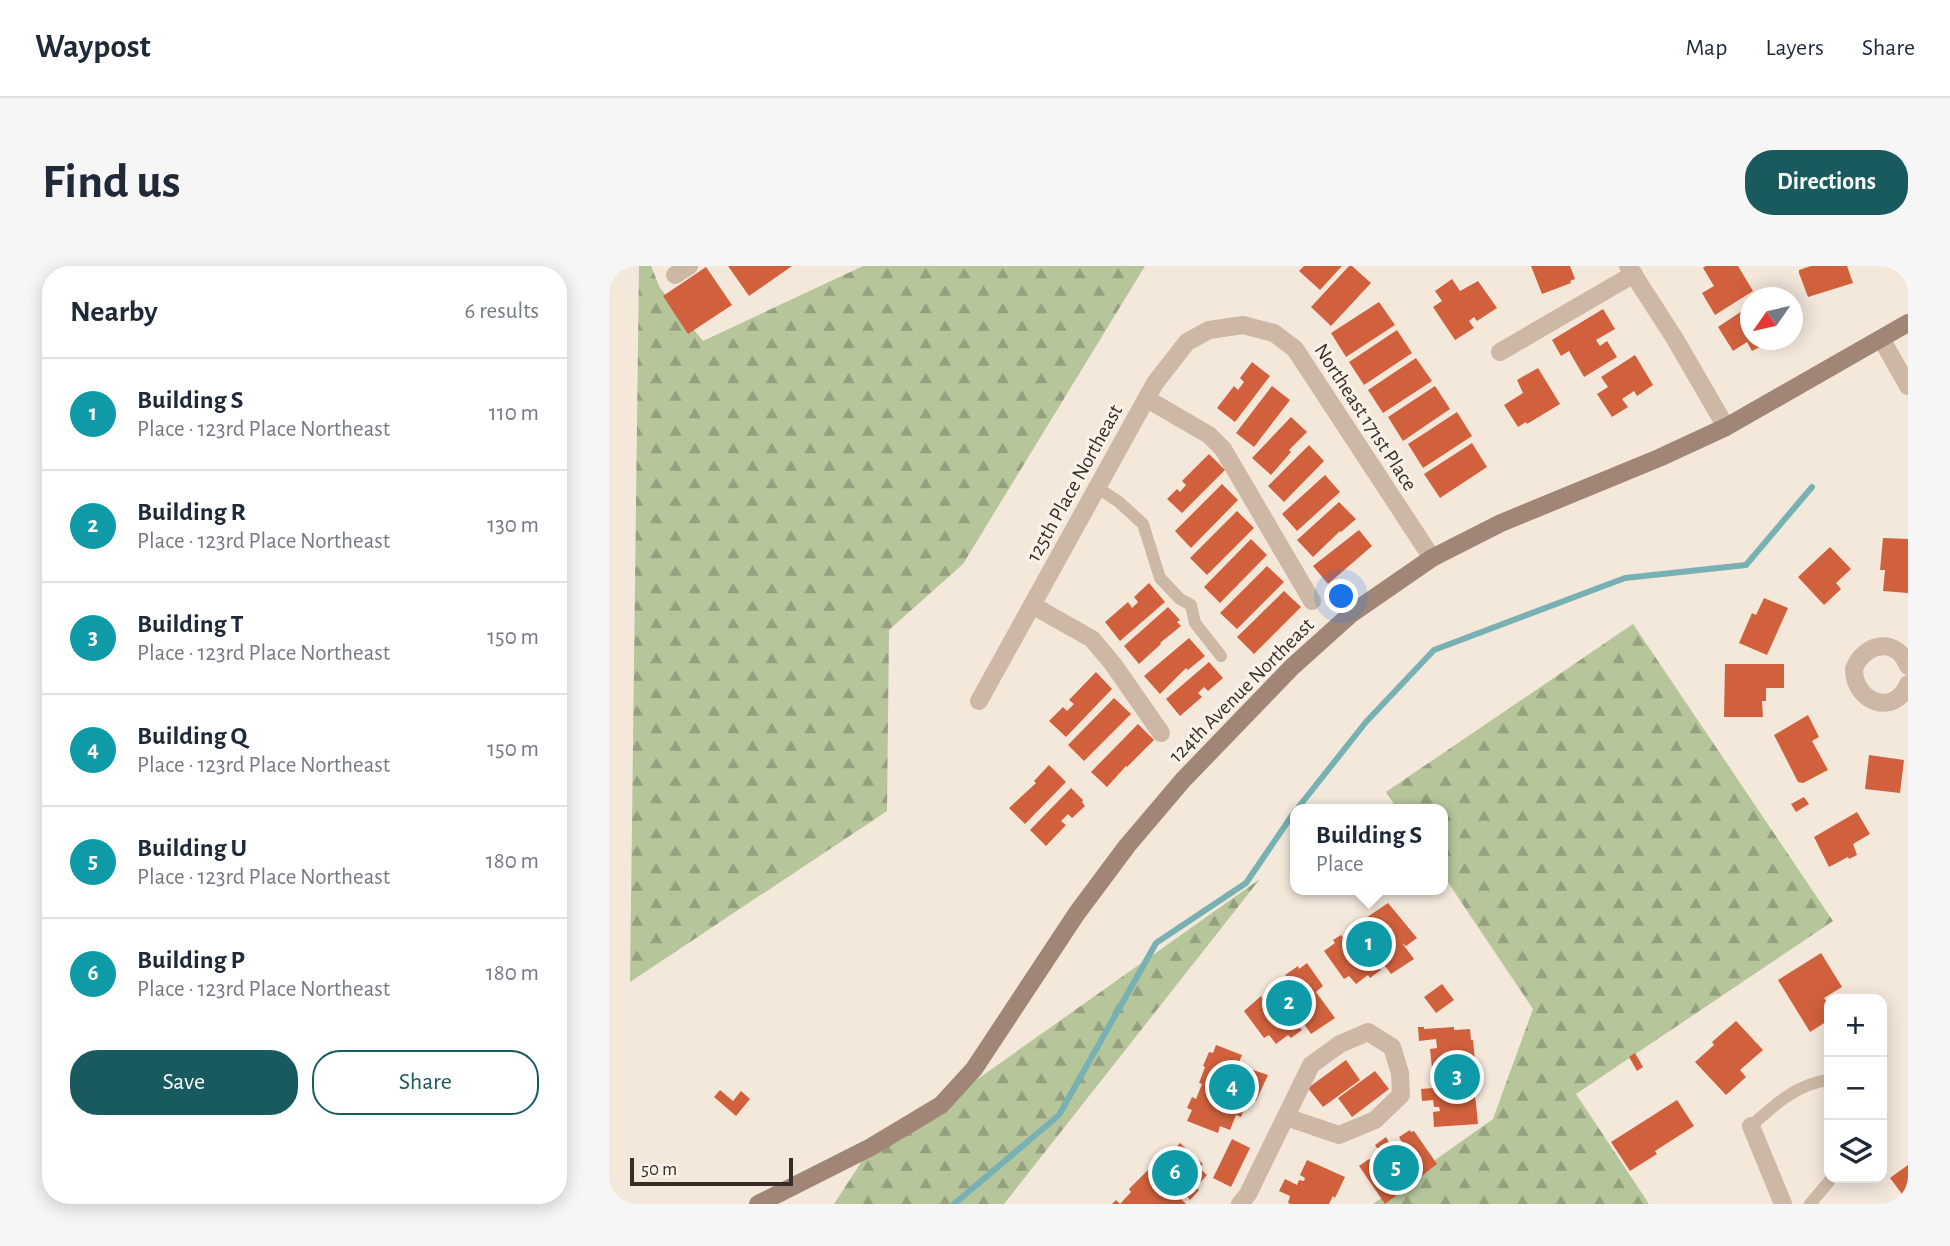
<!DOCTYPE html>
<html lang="en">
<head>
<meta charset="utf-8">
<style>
	:root { --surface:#fff; --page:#f6f6f7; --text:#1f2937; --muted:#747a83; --line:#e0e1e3; --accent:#195a5e }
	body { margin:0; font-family:"Alegreya Sans",sans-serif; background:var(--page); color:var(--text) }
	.controls { position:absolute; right:21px; bottom:21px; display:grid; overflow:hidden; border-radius:14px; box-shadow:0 4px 18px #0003 }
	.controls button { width:63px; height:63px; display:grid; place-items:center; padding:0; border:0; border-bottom:2px solid var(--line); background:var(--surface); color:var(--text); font:35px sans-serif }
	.compass { position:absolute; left:1131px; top:21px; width:63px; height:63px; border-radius:50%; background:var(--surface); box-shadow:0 4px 18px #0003; rotate:236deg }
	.scale { position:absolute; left:21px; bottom:18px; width:163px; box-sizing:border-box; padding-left:7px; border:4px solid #392d27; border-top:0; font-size:19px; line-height:24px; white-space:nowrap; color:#392d27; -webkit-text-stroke:5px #fbf2e8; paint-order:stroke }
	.you { position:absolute; left:733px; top:331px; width:24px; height:24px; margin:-18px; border:5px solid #fff; border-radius:50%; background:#1a73e8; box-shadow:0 0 0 10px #1a73e833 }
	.badge { display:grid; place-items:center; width:46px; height:46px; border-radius:50%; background:var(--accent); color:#fff; font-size:23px; font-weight:700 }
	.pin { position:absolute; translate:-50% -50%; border:4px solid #fff; box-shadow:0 2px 7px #0006 }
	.popup { position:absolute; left:681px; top:538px; width:158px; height:91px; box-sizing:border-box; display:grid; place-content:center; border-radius:14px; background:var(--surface); filter:drop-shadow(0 2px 5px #0005); font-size:23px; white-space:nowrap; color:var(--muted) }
	.popup b { font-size:26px; color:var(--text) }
	.popup::after { content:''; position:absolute; left:50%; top:100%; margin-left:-14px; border:14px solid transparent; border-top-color:var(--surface) }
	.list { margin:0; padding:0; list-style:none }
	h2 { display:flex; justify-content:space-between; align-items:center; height:91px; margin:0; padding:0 28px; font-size:30px }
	h2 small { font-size:23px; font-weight:400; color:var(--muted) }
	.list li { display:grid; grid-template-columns:46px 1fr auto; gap:21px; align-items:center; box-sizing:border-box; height:112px; padding:0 28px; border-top:2px solid var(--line) }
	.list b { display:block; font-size:26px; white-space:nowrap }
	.list p { margin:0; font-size:23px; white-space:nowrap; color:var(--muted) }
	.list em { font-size:23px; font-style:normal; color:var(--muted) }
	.actions { display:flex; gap:14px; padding:21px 28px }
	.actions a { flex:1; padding:16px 0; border:2px solid var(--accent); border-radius:28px; text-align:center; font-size:24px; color:var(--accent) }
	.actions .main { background:var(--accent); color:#fff }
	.icon { flex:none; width:38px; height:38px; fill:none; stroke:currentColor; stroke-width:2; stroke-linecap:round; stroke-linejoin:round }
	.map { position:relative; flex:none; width:1299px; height:938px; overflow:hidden; border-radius:28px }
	header { display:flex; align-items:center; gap:42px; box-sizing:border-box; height:98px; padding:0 35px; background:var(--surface); border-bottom:2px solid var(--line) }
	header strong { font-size:33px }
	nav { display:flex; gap:38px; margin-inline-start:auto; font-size:24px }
	.intro { display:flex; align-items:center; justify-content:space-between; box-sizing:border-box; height:168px; padding:0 42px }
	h1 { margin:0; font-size:49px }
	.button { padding:18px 32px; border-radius:28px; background:var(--accent); color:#fff; font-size:24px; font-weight:700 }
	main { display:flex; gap:42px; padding:0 42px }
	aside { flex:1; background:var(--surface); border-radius:28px; box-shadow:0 4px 18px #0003 }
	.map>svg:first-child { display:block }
</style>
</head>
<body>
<header>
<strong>Waypost</strong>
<nav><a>Map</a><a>Layers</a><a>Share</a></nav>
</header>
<div class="intro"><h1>Find us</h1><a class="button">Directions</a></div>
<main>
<aside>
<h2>Nearby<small>6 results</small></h2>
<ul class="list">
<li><span class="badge" style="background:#0f9aa8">1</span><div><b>Building S</b><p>Place · 123rd Place Northeast</p></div><em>110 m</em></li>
<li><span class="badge" style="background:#0f9aa8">2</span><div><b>Building R</b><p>Place · 123rd Place Northeast</p></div><em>130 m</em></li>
<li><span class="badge" style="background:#0f9aa8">3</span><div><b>Building T</b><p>Place · 123rd Place Northeast</p></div><em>150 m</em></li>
<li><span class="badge" style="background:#0f9aa8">4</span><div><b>Building Q</b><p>Place · 123rd Place Northeast</p></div><em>150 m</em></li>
<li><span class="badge" style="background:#0f9aa8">5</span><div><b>Building U</b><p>Place · 123rd Place Northeast</p></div><em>180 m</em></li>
<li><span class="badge" style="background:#0f9aa8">6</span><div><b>Building P</b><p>Place · 123rd Place Northeast</p></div><em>180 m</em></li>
</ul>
<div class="actions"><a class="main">Save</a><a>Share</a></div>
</aside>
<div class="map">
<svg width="1299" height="938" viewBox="0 0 1299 938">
	<defs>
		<pattern id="forest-firs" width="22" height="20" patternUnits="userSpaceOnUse" patternTransform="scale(1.75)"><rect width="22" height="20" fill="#b6c59a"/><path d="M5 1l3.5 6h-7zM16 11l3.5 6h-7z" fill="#95a07e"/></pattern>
	</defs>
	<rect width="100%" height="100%" fill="#f4e8db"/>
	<g fill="url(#forest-firs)">
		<polygon points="30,0 42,0 51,22 94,75 254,0 536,0 354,298 280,364 278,545 21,716"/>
		<polygon points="1024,358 1224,655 967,828 1040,938 764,938 884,853 924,743 834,609 834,543 789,543 777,526"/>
		<polygon points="651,613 395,938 225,938 262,881 332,839"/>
	</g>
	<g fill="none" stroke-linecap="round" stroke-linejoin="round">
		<g stroke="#77b1b4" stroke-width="6">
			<polyline points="688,543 757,456 825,384 1016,312 1137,299 1203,221"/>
			<polyline points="345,938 450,849 547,677 637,617 686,545"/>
		</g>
	</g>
	<g fill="#d1613d">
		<polygon points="119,0 183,0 140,30"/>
		<polygon points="695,0 733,0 711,24 690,5"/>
		<polygon points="740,0 743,0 762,17 722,60 702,41"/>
		<polygon points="922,0 961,0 966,13 961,15 962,17 933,28"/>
		<polygon points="1097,0 1129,0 1144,25 1106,49 1093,27 1105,20 1094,2"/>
		<polygon points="1202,0 1238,0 1244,17 1199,31 1190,7 1190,4"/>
		<polygon points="97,1 123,39 79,68 54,30"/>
		<polygon points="843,13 851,25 869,15 888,42 868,55 865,51 860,55 865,62 846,74 824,41 833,35 826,25"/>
		<polygon points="770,36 786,59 737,91 722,67"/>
		<polygon points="994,43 1006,63 987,74 991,80 998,75 1008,91 975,111 960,85 952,90 943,74"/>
		<polygon points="1133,45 1137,52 1142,49 1142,74 1165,74 1143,85 1138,76 1124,85 1109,61"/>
		<polygon points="788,64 803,87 755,119 740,96"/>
		<polygon points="1026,89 1044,119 1028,130 1025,125 1013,133 1019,141 1003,151 988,128 999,121 992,111"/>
		<polygon points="807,92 823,115 774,147 759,124"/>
		<polygon points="643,96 661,110 626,156 608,142 625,120 629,124 635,116 631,112"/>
		<polygon points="929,102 951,138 918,158 917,156 909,161 895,139 914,127 908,114"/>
		<polygon points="663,120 681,134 645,181 627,167"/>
		<polygon points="826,120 841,143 794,175 779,151"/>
		<polygon points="848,146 863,170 814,202 799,178"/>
		<polygon points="682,151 698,166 680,184 682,186 662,209 643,192"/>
		<polygon points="863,177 878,201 831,232 815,208"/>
		<polygon points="700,179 715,195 675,236 659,220"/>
		<polygon points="600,188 616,204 573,247 558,233 568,223 571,226 577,219 573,215"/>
		<polygon points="716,209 731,226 688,265 673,248"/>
		<polygon points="613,218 629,234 582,282 566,265"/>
		<polygon points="730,236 747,253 732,266 731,265 704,291 688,274"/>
		<polygon points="628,245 645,262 598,309 581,292"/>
		<polygon points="750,264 763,280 719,318 704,300"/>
		<polygon points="1274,272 1299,273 1299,327 1274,325 1276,304 1271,304"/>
		<polygon points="642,273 658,289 611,337 595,321"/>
		<polygon points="1221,281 1242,303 1227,317 1232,323 1215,339 1189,311"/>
		<polygon points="658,300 675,316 628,363 611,347"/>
		<polygon points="540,317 556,336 511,375 496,356 519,336 523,342 529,336 525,331"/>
		<polygon points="675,325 692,341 645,388 628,371"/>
		<polygon points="1155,332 1179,342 1158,389 1130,377 1143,347 1147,349"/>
		<polygon points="559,341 571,354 568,356 572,360 551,377 552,378 530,398 515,380"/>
		<polygon points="580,372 596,390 579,404 577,402 551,428 535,410"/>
		<polygon points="600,396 614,412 599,425 595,421 589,427 593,431 571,450 557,433"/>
		<polygon points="1116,398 1175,398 1175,422 1157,422 1157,435 1153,435 1154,451 1115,451"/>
		<polygon points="487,406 503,423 457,471 440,455 454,441 458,445 465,438 460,434"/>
		<polygon points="505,432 522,448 475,495 459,479"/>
		<polygon points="1199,449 1210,471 1203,475 1219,504 1194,517 1189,516 1165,469"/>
		<polygon points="529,458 545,474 518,501 517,500 498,521 482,506"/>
		<polygon points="1260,489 1295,494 1291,527 1256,523"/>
		<polygon points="440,499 457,516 416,558 400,542 427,517 425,515"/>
		<polygon points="462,522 474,534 473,536 476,540 463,552 459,548 452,555 457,559 437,580 421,564"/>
		<polygon points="1195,531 1200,538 1187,546 1182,538"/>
		<polygon points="1248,546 1261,568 1244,578 1248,589 1240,593 1239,591 1220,601 1205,571"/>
		<polygon points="779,637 808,672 797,680 793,677 805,693 782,708 769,691 765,694 772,704 761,712 759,709 747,718 740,710 735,713 715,685 726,677 724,674 732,669 735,673 748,663 745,660"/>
		<polygon points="1212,687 1233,721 1215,732 1220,739 1220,754 1201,766 1169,714"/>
		<polygon points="698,697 714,720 707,726 726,752 702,768 690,751 684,755 693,764 682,772 679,769 667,778 660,769 655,772 635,745 652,730 654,733 667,723 665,721 678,711 676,709 689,700 690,703"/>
		<polygon points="833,718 845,734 827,747 815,731"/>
		<polygon points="1127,755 1154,784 1131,804 1137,811 1117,829 1086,796 1105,779 1103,776"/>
		<polygon points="809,761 815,761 815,763 845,761 845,764 861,763 862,774 864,774 868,815 861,816 862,827 865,827 867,837 869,858 825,861 824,846 831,845 830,841 825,841 824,834 813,835 812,823 824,822 824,816 829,816 829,811 824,811 821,783 828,782 827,773 810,775"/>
		<polygon points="607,779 633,789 629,799 659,809 647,835 626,829 624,835 637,838 632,851 627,849 621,864 611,860 609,867 578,855 583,844 578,842 583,831 587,833 593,818 590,817 596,801 594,800 600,786 604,787"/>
		<polygon points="1026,787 1034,801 1028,805 1020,791"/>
		<polygon points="737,794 751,814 714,841 699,822"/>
		<polygon points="766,805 780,823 743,851 729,832"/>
		<polygon points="111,824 124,835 132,825 141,833 127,850 105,831"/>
		<polygon points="1068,834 1085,860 1046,885 1048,888 1021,905 1002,876"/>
		<polygon points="801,864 802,866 805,865 828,898 810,912 807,908 790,921 793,925 776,938 750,900 760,893 768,899 771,897 768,893 773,889 766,879 777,871 783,882 789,878 792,882 795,880 790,871"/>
		<polygon points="623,873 641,882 622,921 604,912"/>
		<polygon points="571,877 594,898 590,902 598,909 587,921 590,924 581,934 572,924 568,929 577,938 503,938 507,934 511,938 522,926 520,923 542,901 545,904"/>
		<polygon points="698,894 736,911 726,932 724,930 720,938 682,938 679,937 681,930 670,925 676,913 688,919 690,914 695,915 696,912 691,909"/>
		<polygon points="1299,899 1299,936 1281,912"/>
	</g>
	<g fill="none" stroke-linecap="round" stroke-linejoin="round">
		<g stroke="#cdb8a6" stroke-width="12">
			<polyline points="489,222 510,236 534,258 551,312 571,333 582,339 586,357 612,390"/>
			<path d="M1142,860C1164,840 1189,817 1220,814"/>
			<polyline points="1201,938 1223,912"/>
		</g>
		<g stroke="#cdb8a6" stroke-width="18">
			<polyline points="1019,0 1066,73 1117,161"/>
			<polyline points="66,9 80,0"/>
			<polyline points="1273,74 1299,120"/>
			<polyline points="891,86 1025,8"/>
			<polyline points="538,133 600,169 614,183 703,335"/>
			<polyline points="423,339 483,373 504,398 552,467"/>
			<path d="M1299,400C1287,370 1255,377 1245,403C1245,437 1286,451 1299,418"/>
			<polyline points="370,435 546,117 578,76 600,64 634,59 665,67 686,83 823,292"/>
			<polyline points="1142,860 1174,938"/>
			<polyline points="631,938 639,928 702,799 731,778 759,766 783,781 791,807 792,829 766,854 730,869 677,851"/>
		</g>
		<polyline stroke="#a18677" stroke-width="18" points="149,938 262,881 332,839 365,803 468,647 518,580 574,514 683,401 742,348 823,292 892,257 1050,192 1117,161 1299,57"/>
	</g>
	<g text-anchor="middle" stroke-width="6" stroke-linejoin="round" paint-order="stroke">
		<g font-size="21" fill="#392d27" stroke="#fbf2e8">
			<text transform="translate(757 151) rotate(57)" y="7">Northeast 171st Place</text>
			<text transform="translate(465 217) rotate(-61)" y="7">125th Place Northeast</text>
			<text transform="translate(632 424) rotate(-45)" y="7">124th Avenue Northeast</text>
		</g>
	</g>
</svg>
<div class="controls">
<button>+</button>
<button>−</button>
<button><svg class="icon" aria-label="layers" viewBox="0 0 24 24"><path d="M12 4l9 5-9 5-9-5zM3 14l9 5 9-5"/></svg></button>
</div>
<svg class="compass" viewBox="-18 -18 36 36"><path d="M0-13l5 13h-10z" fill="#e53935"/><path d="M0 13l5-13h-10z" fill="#747a83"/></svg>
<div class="scale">50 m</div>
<div class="you"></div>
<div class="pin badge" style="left:760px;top:678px;background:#0f9aa8">1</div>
<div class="popup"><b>Building S</b>Place</div>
<div class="pin badge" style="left:680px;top:737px;background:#0f9aa8">2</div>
<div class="pin badge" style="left:848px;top:811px;background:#0f9aa8">3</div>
<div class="pin badge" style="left:623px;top:821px;background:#0f9aa8">4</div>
<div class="pin badge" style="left:787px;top:902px;background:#0f9aa8">5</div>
<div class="pin badge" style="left:566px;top:907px;background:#0f9aa8">6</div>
</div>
</main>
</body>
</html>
